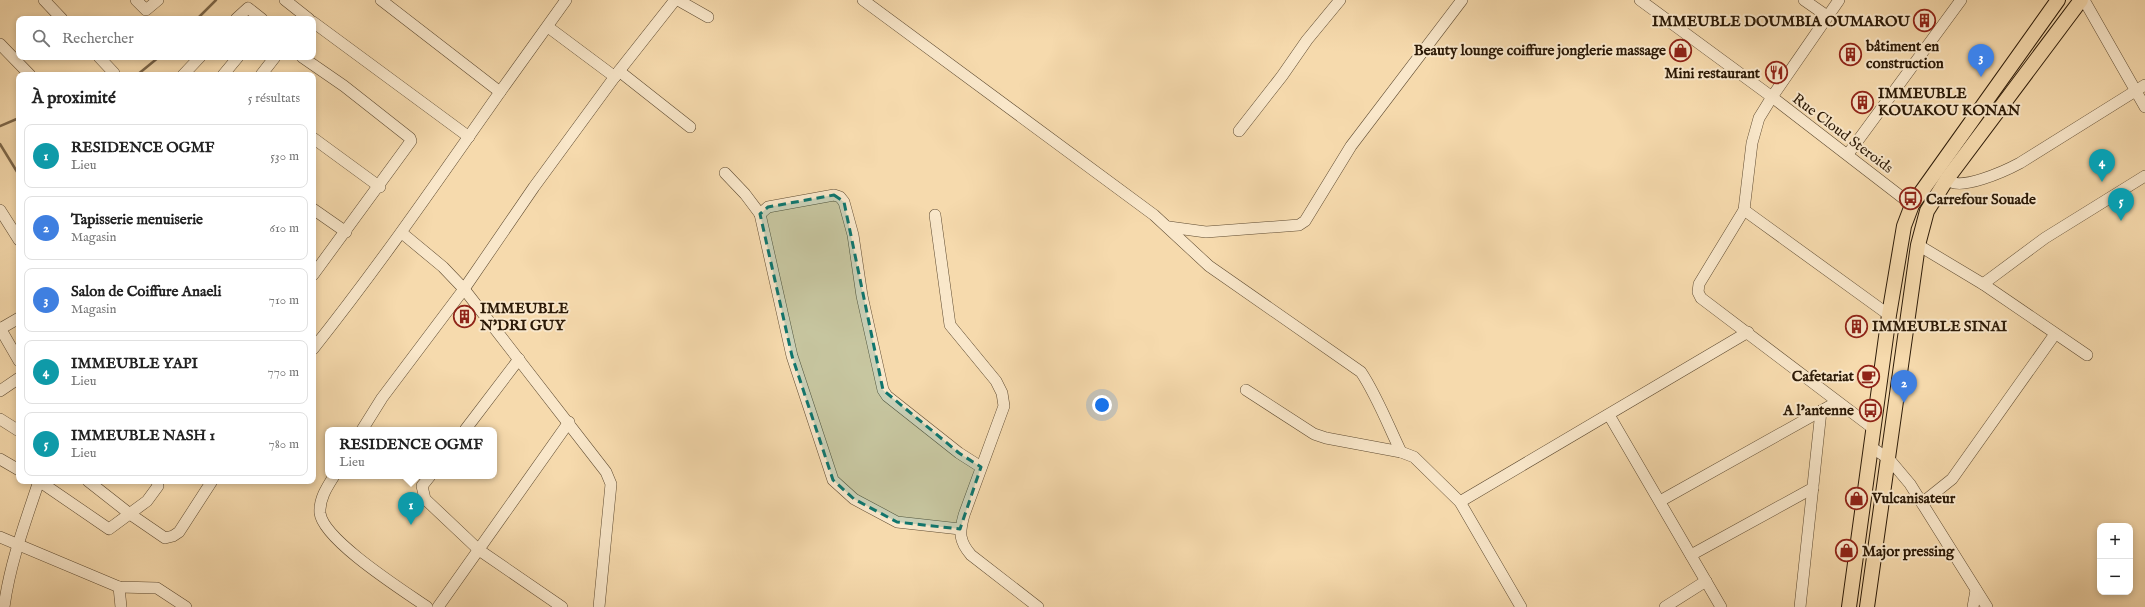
<!DOCTYPE html>
<html lang="fr">
<head>
<meta charset="utf-8">
<style>
	:root { --surface:#fff; --page:#f2f2f2; --text:#222; --muted:#767676; --line:#e0e0e0; --accent:#8f2418 }
	body { margin:0; font-family:"IM FELL English",serif; background:var(--page); color:var(--text) }
	.controls { position:absolute; right:12px; bottom:12px; display:grid; overflow:hidden; border-radius:8px; box-shadow:0 2px 6px #0003 }
	.controls button { width:36px; height:36px; display:grid; place-items:center; padding:0; border:0; border-bottom:1px solid var(--line); background:var(--surface); color:var(--text); font:20px sans-serif }
	.you { position:absolute; left:1102px; top:405px; width:14px; height:14px; margin:-10px; border:3px solid #fff; border-radius:50%; background:#1a73e8; box-shadow:0 0 0 6px #1a73e833 }
	.badge { display:grid; place-items:center; width:26px; height:26px; border-radius:50%; background:var(--accent); color:#fff; font-size:13px; font-weight:700 }
	.pin { position:absolute; translate:-50% -33px; filter:drop-shadow(0 1px 2px #0008) }
	.pin::after { content:''; position:absolute; top:21px; width:14px; height:12px; background:inherit; clip-path:polygon(0 0,100% 0,50% 100%) }
	.popup { position:absolute; left:325px; top:427px; width:172px; height:52px; box-sizing:border-box; display:grid; place-content:center; border-radius:8px; background:var(--surface); filter:drop-shadow(0 1px 3px #0005); font-size:13px; white-space:nowrap; color:var(--muted) }
	.popup b { font-size:15px; color:var(--text) }
	.popup::after { content:''; position:absolute; left:50%; top:100%; margin-left:-8px; border:8px solid transparent; border-top-color:var(--surface) }
	.list { margin:0; padding:0; list-style:none }
	h2 { display:flex; justify-content:space-between; align-items:center; height:52px; margin:0; padding:0 16px; font-size:17px }
	h2 small { font-size:13px; font-weight:400; color:var(--muted) }
	.list li { display:grid; grid-template-columns:26px 1fr auto; gap:12px; align-items:center; box-sizing:border-box; height:64px; margin:0 8px 8px; padding:0 8px; border:1px solid var(--line); border-radius:8px }
	.list b { display:block; font-size:15px; white-space:nowrap }
	.list p { margin:0; font-size:13px; white-space:nowrap; color:var(--muted) }
	.list em { font-size:13px; font-style:normal; color:var(--muted) }
	.icon { flex:none; width:22px; height:22px; fill:none; stroke:currentColor; stroke-width:2; stroke-linecap:round; stroke-linejoin:round }
	.map { position:relative; flex:none; width:2145px; height:607px; overflow:hidden }
	.search { position:absolute; background:var(--surface); box-shadow:0 2px 6px #0003; left:16px; top:16px; width:300px; height:44px; display:flex; align-items:center; gap:10px; box-sizing:border-box; padding:0 14px; border-radius:8px; color:var(--muted); font-size:15px }
	.panel { position:absolute; background:var(--surface); box-shadow:0 2px 6px #0003; left:16px; top:72px; width:300px; height:412px; border-radius:8px }
	.map>svg:first-child { display:block }
</style>
</head>
<body>
<div class="map">
<svg width="2145" height="607" viewBox="0 0 2145 607">
	<rect width="100%" height="100%" fill="#f6daad"/>
	<filter id="stains"><feTurbulence type="fractalNoise" baseFrequency=".005" numOctaves="4"/><feColorMatrix values="0 0 0 0 .2 0 0 0 0 .09 0 0 0 0 .02 0 0 0 .5 -.17"/></filter>
	<radialGradient id="worn" r=".72"><stop offset=".6" stop-color="#630" stop-opacity="0"/><stop offset="1" stop-color="#630" stop-opacity=".3"/></radialGradient>
	<g fill="none" stroke-linecap="round" stroke-linejoin="round">
		<g stroke="#7c6649" stroke-width="2.5">
			<polyline points="197,19 216,0"/>
			<polyline points="137,75 159,57"/>
			<polyline points="0,126 19,118"/>
			<polyline points="0,144 19,175"/>
		</g>
		<defs>
			<g id="minor">
				<polyline points="44,0 62,19"/>
				<polyline points="136,0 146,10 158,0"/>
				<polyline points="285,0 309,19"/>
				<polyline points="678,0 708,17"/>
				<path d="M863,0L1154,215L1209,266L1361,372C1377,396 1388,425 1401,452"/>
				<polyline points="1640,0 1772,97 1912,205"/>
				<polyline points="1804,0 1827,16"/>
				<polyline points="1839,0 1772,97 1759,118 1752,143 1744,210 1699,284 1698,292 1701,298 1874,429"/>
				<polyline points="2084,0 2145,107"/>
				<polyline points="236,19 248,8 262,19"/>
				<polyline points="313,22 469,137"/>
				<polyline points="548,27 615,77"/>
				<polyline points="0,44 30,75"/>
				<polyline points="99,57 114,73"/>
				<polyline points="302,57 344,86 410,138 411,141 313,275"/>
				<polyline points="619,71 690,127"/>
				<polyline points="183,75 200,57"/>
				<polyline points="223,75 238,57"/>
				<polyline points="261,75 275,57"/>
				<polyline points="500,92 566,0"/>
				<polyline points="1239,131 1282,76 1307,40 1340,0"/>
				<polyline points="313,138 380,187"/>
				<polyline points="1848,154 1961,0"/>
				<polyline points="725,173 745,194 760,214 792,356 833,480 854,499 897,522 960,529"/>
				<path d="M1947,179C1958,193 2007,170 2020,163L2145,85"/>
				<polyline points="313,209 346,232"/>
				<polyline points="0,210 19,240"/>
				<polyline points="1744,210 1889,315"/>
				<polyline points="760,214 768,207 834,195 840,197 844,202 853,235 862,296 883,390 887,396 959,453 981,467"/>
				<path d="M935,215L950,325L996,381L1002,393L1004,406L964,515C959,533 959,541 971,555L1038,607"/>
				<polyline points="1169,227 1206,232 1299,225 1305,221 1351,146 1462,0"/>
				<polyline points="402,233 443,267 464,289 606,472 611,484 599,607"/>
				<polyline points="1918,245 1983,284 2087,355"/>
				<polyline points="1983,284 2045,238 2145,176"/>
				<polyline points="0,328 19,361"/>
				<polyline points="0,329 19,318"/>
				<path d="M313,349C379,266 439,179 500,92L381,0"/>
				<polyline points="1246,390 1314,434 1326,438 1401,452 1414,457 1460,502 1521,607"/>
				<polyline points="0,391 19,378"/>
				<polyline points="1609,415 1721,607"/>
				<polyline points="0,419 19,431"/>
				<polyline points="362,430 382,398 464,289 534,187 619,71 675,0"/>
				<polyline points="465,430 519,359"/>
				<polyline points="1871,447 1889,459 1910,484 1987,607"/>
				<polyline points="0,459 19,470"/>
				<path d="M334,476C327,487 319,499 320,513C323,540 404,591 427,607"/>
				<polyline points="430,476 422,486 425,499 479,550 562,607"/>
				<polyline points="39,481 109,529 147,501 158,486 157,481"/>
				<polyline points="88,481 130,514 165,538 173,536 179,532 212,481"/>
				<polyline points="1660,501 1837,402"/>
				<polyline points="1460,502 1748,332"/>
				<polyline points="1922,503 1952,479 2055,334"/>
				<polyline points="0,537 119,587 157,588 186,607"/>
				<polyline points="1691,555 1813,488"/>
				<polyline points="119,587 121,607"/>
				<path d="M4,607C10,563 25,523 39,481"/>
				<polyline points="438,607 569,422"/>
				<polyline points="1665,607 1706,581"/>
				<polyline points="1800,607 1821,411"/>
				<polyline points="1973,607 1976,590"/>
			</g>
			<g id="major">
				<polyline points="1849,607 1889,315 1904,226 1912,205 2058,0"/>
				<polyline points="1867,607 1918,245 1927,211 1947,179 2081,0"/>
			</g>
		</defs>
		<use href="#minor" stroke="#5e4a30" stroke-width="12"/>
		<use href="#major" stroke="#2c1a07" stroke-width="16"/>
		<use href="#minor" stroke="#f9e7ca" stroke-width="11"/>
		<use href="#major" stroke="#f6daad" stroke-width="14"/>
	</g>
	<path fill="#0f766e" fill-opacity="0.2" stroke="#0f766e" stroke-width="3" stroke-dasharray="8 5" stroke-linejoin="round" d="M834,195L844,202L883,390L959,453L981,467L960,529L897,522L854,499L833,480L792,356L760,214L768,207Z"/>
	<defs>
		<symbol id="building-ring" viewBox="-11 -11 22 22"><circle r="9.5" fill="#f9e7ca" stroke="#8f2418" stroke-width="1.5"/><path d="M-4-6H4V6H1V3H-1V6H-4ZM-2.5-4.3h1.7v1.8h-1.7ZM.8-4.3h1.7v1.8H.8ZM-2.5-1h1.7V.8h-1.7ZM.8-1h1.7V.8H.8Z" fill="#8f2418"/></symbol>
		<symbol id="shop-ring" viewBox="-11 -11 22 22"><circle r="9.5" fill="#f9e7ca" stroke="#8f2418" stroke-width="1.5"/><path d="M-5-2.5h2.3a2.7 3.5 0 0 1 5.4 0H5L5.5 6h-11ZM-1.5-2.5h3a1.5 2.3 0 0 0-3 0Z" fill="#8f2418"/></symbol>
		<symbol id="restaurant-ring" viewBox="-11 -11 22 22"><circle r="9.5" fill="#f9e7ca" stroke="#8f2418" stroke-width="1.5"/><path d="M-5-6h1v4h1v-4h1v4h1v-4h1v5L-1.5 .5V6h-2V.5L-5-1ZM5-6V6H3V1.5H1.5Q1.5-4 5-6Z" fill="#8f2418"/></symbol>
		<symbol id="bus-ring" viewBox="-11 -11 22 22"><circle r="9.5" fill="#f9e7ca" stroke="#8f2418" stroke-width="1.5"/><path d="M-5-6H5V4H4V6H2V4H-2V6H-4V4H-5ZM-3.5-4V0h7V-4ZM-3.5 1.2v1.5H-2V1.2ZM2 1.2v1.5H3.5V1.2Z" fill="#8f2418"/></symbol>
		<symbol id="cafe-ring" viewBox="-11 -11 22 22"><circle r="9.5" fill="#f9e7ca" stroke="#8f2418" stroke-width="1.5"/><path d="M-5.5-4.5H6V0H3Q3 3.5 0 3.5H-2.5Q-5.5 3.5-5.5 0ZM3-3.2v2h1.7v-2ZM-6 4.5H4V6H-6Z" fill="#8f2418"/></symbol>
	</defs>
	<g fill-rule="evenodd">
		<use href="#building-ring" x="1912" y="8" width="25" height="25"/>
		<use href="#shop-ring" x="1668" y="38" width="25" height="25"/>
		<use href="#building-ring" x="1838" y="42" width="25" height="25"/>
		<use href="#restaurant-ring" x="1764" y="60" width="25" height="25"/>
		<use href="#building-ring" x="1850" y="90" width="25" height="25"/>
		<use href="#bus-ring" x="1898" y="186" width="25" height="25"/>
		<use href="#building-ring" x="452" y="304" width="25" height="25"/>
		<use href="#building-ring" x="1844" y="314" width="25" height="25"/>
		<use href="#cafe-ring" x="1856" y="364" width="25" height="25"/>
		<use href="#bus-ring" x="1858" y="398" width="25" height="25"/>
		<use href="#shop-ring" x="1844" y="486" width="25" height="25"/>
		<use href="#shop-ring" x="1834" y="538" width="25" height="25"/>
	</g>
	<g text-anchor="middle" stroke-width="4" stroke-linejoin="round" paint-order="stroke">
		<g font-size="15" font-weight="bold" fill="#2c1a07" stroke="#f9e7ca" text-anchor="start">
			<text x="1910" y="26" text-anchor="end">IMMEUBLE DOUMBIA OUMAROU</text>
			<text x="1866" y="51">bâtiment en<tspan x="1866" dy="17">construction</tspan></text>
			<text x="1666" y="55" text-anchor="end">Beauty lounge coiffure jonglerie massage</text>
			<text x="1760" y="78" text-anchor="end">Mini restaurant</text>
			<text x="1878" y="98">IMMEUBLE<tspan x="1878" dy="17">KOUAKOU KONAN</tspan></text>
			<text x="1926" y="204">Carrefour Souade</text>
			<text x="480" y="313">IMMEUBLE<tspan x="480" dy="17">N'DRI GUY</tspan></text>
			<text x="1872" y="331">IMMEUBLE SINAI</text>
			<text x="1854" y="381" text-anchor="end">Cafetariat</text>
			<text x="1854" y="415" text-anchor="end">A l'antenne</text>
			<text x="1872" y="503">Vulcanisateur</text>
			<text x="1862" y="556">Major pressing</text>
		</g>
		<g font-size="15" fill="#2c1a07" stroke="#f9e7ca">
			<text transform="translate(1843 133) rotate(37)" y="5">Rue Cloud Steroids</text>
		</g>
	</g>
	<rect width="100%" height="100%" filter="url(#stains)"/>
	<rect width="100%" height="100%" fill="url(#worn)"/>
</svg>
<div class="controls">
<button>+</button>
<button>−</button>
</div>
<div class="you"></div>
<div class="pin badge" style="left:411px;top:525px;background:#0f9aa8">1</div>
<div class="popup"><b>RESIDENCE OGMF</b>Lieu</div>
<div class="pin badge" style="left:1904px;top:403px;background:#3f7fe0">2</div>
<div class="pin badge" style="left:1981px;top:77px;background:#3f7fe0">3</div>
<div class="pin badge" style="left:2102px;top:182px;background:#0f9aa8">4</div>
<div class="pin badge" style="left:2121px;top:221px;background:#0f9aa8">5</div>
<div class="search"><svg class="icon" aria-label="search" viewBox="0 0 24 24"><circle cx="10" cy="10" r="6"/><path d="M15 15l6 6"/></svg>Rechercher</div>
<section class="panel">
<h2>À proximité<small>5 résultats</small></h2>
<ul class="list">
<li><span class="badge" style="background:#0f9aa8">1</span><div><b>RESIDENCE OGMF</b><p>Lieu</p></div><em>530 m</em></li>
<li><span class="badge" style="background:#3f7fe0">2</span><div><b>Tapisserie menuiserie</b><p>Magasin</p></div><em>610 m</em></li>
<li><span class="badge" style="background:#3f7fe0">3</span><div><b>Salon de Coiffure Anaeli</b><p>Magasin</p></div><em>710 m</em></li>
<li><span class="badge" style="background:#0f9aa8">4</span><div><b>IMMEUBLE YAPI</b><p>Lieu</p></div><em>770 m</em></li>
<li><span class="badge" style="background:#0f9aa8">5</span><div><b>IMMEUBLE NASH 1</b><p>Lieu</p></div><em>780 m</em></li>
</ul>
</section>
</div>
</body>
</html>
